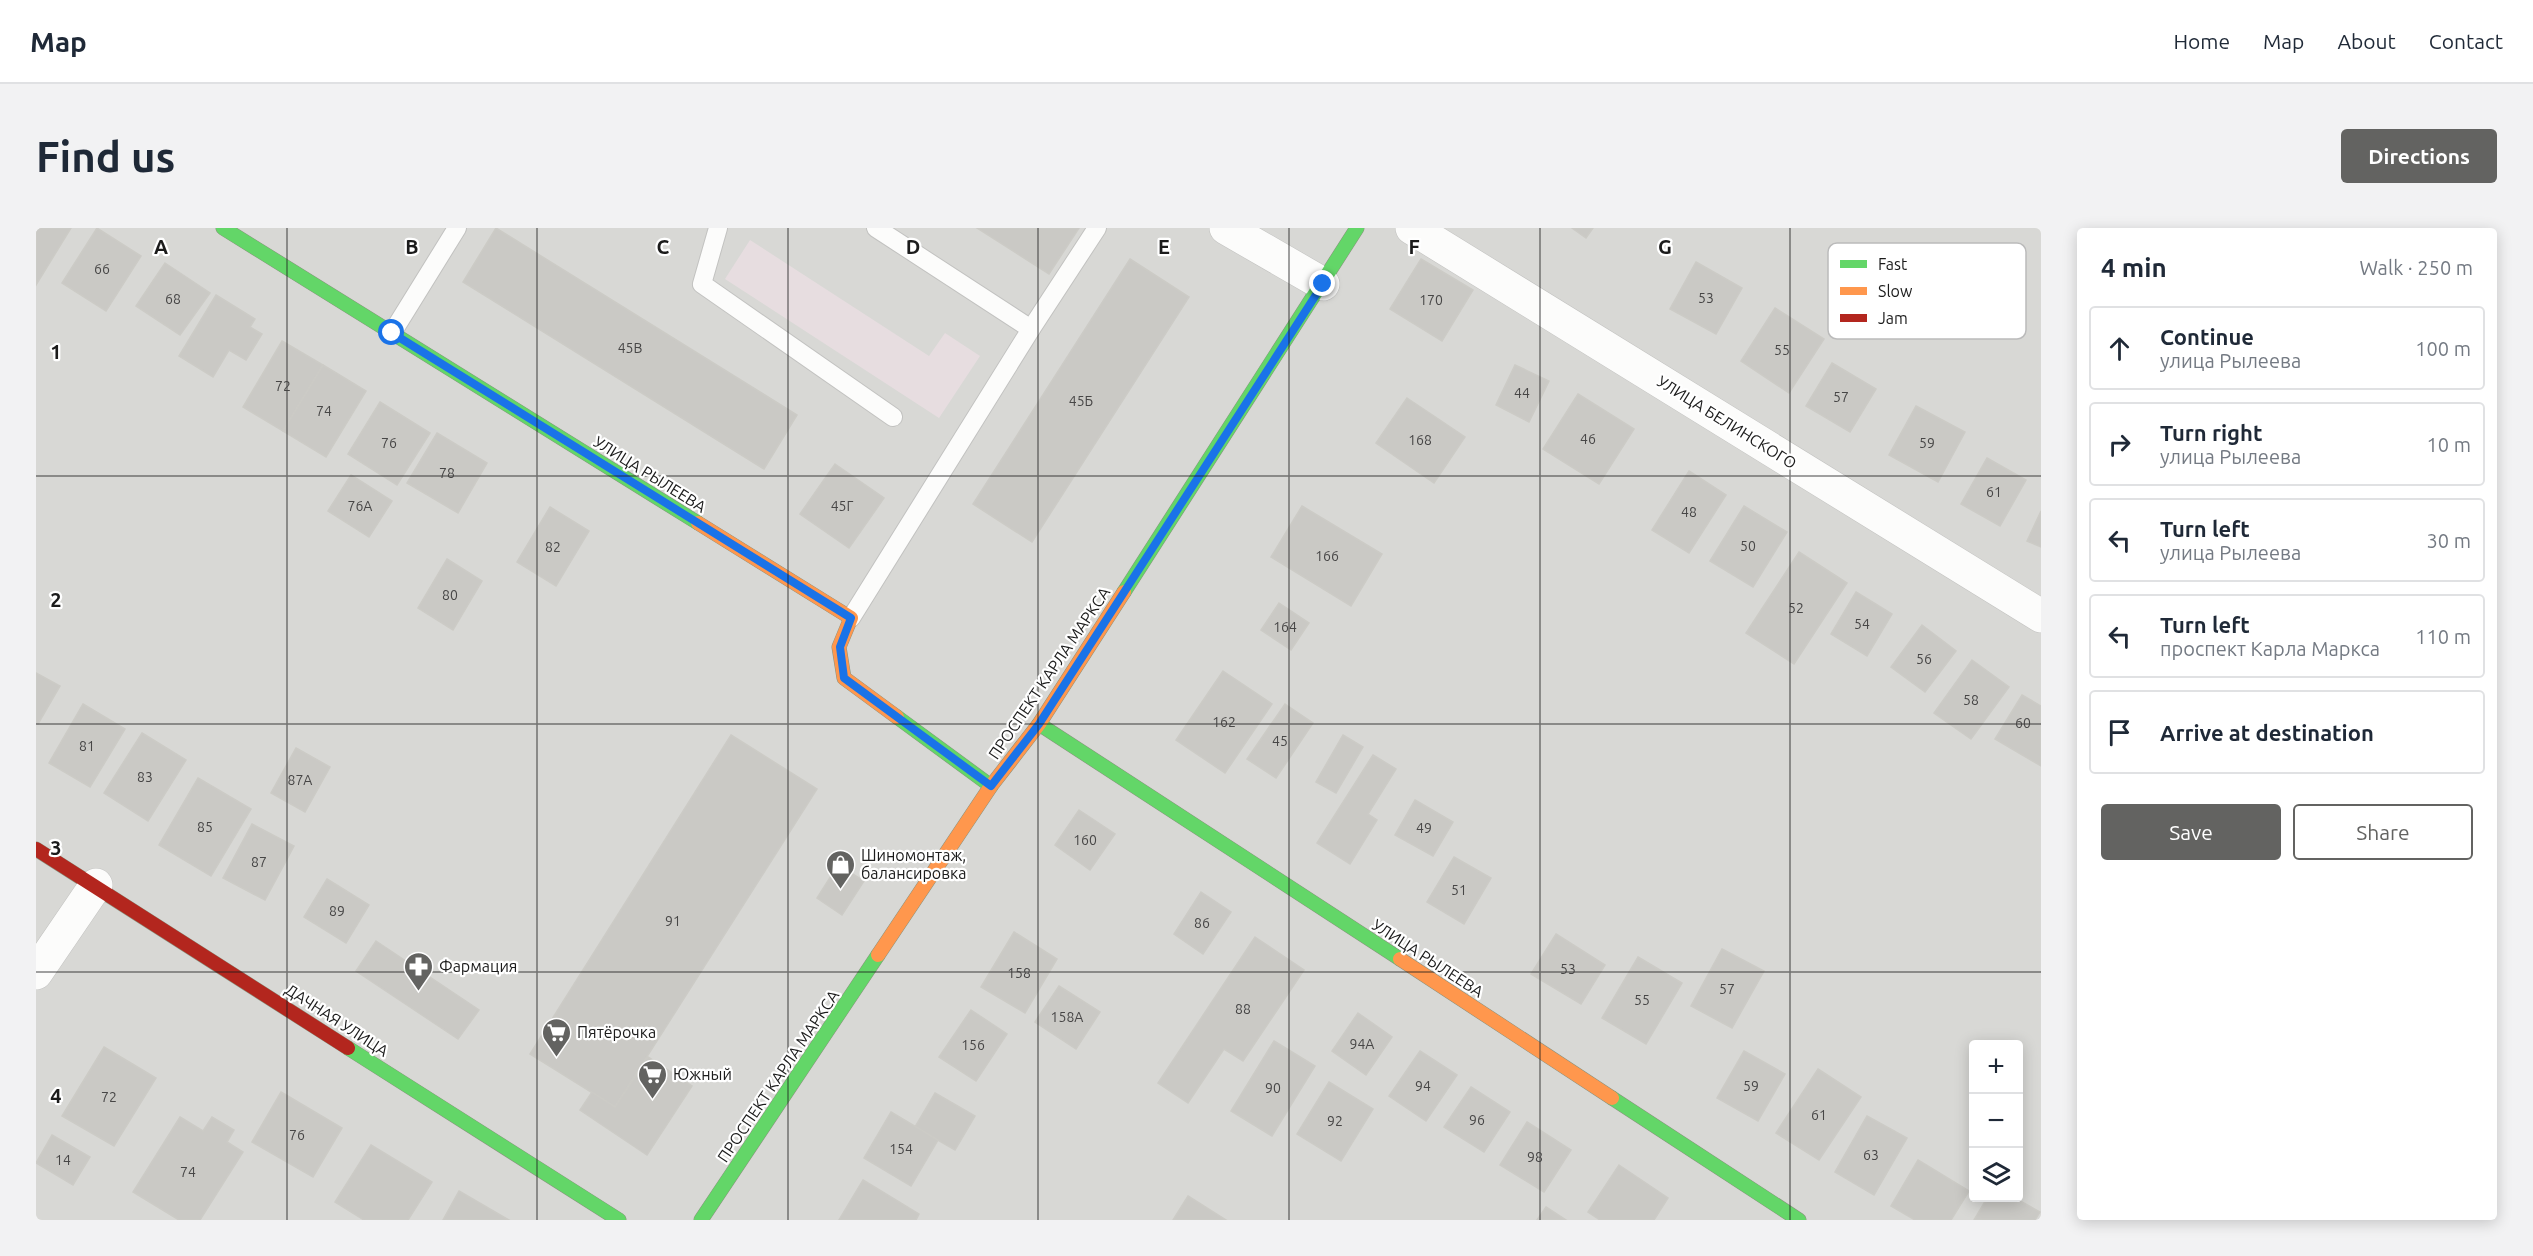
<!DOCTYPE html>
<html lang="en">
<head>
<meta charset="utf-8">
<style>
	:root { --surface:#fff; --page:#f2f2f3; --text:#1f2937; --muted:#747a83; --line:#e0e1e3; --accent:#636361 }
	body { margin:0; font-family:Ubuntu,sans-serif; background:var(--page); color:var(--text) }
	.controls { position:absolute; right:18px; bottom:18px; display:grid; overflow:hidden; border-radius:6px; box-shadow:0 3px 15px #0003 }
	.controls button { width:54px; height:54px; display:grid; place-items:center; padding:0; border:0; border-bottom:2px solid var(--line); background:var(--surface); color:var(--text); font:30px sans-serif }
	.stop { position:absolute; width:18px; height:18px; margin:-14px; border:4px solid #1a73e8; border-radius:50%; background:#fff }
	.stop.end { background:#1a73e8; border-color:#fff; box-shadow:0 2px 6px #0008 }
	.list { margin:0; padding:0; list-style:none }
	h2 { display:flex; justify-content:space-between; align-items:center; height:78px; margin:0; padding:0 24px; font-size:26px }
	h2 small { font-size:20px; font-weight:400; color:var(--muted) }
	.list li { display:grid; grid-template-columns:39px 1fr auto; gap:18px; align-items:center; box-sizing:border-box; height:84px; margin:0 12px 12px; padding:0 12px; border:2px solid var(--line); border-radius:6px }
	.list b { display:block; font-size:22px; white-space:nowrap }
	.list p { margin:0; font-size:20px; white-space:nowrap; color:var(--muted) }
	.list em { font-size:20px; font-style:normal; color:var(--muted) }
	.actions { display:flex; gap:12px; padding:18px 24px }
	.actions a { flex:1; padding:14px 0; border:2px solid var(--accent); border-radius:6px; text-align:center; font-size:21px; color:var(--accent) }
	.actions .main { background:var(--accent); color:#fff }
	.icon { flex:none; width:33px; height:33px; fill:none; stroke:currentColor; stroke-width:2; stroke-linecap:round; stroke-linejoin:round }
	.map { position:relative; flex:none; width:2005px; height:992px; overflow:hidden; border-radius:6px }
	header { display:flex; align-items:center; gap:36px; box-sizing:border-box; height:84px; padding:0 30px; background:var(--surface); border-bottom:2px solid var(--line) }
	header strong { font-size:28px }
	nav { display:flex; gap:33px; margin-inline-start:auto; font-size:21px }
	.intro { display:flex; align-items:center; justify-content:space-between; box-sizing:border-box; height:144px; padding:0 36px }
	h1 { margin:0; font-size:42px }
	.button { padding:15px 27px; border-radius:6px; background:var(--accent); color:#fff; font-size:21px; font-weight:700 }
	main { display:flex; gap:36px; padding:0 36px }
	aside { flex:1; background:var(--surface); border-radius:6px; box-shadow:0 3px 15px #0003 }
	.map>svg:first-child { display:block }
</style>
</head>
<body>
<header>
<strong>Map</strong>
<nav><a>Home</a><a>Map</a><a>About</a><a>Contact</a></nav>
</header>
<div class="intro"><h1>Find us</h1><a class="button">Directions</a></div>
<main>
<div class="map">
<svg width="2005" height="992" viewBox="0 0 2005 992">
	<rect width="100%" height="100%" fill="#e9e9e4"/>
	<path fill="#d8d8d5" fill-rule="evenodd" d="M0,0H2005V992H0ZM1938,816H1982V970H1938Z"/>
	<polygon fill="#e7dde0" points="714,12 893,128 909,105 944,128 903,190 689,51"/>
	<g fill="#cac9c5" stroke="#cccbc6" stroke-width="1.5">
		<polygon points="0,0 35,0 0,57"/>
		<polygon points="61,0 105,28 70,83 26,55"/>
		<polygon points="460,0 761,187 728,241 427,54"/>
		<polygon points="941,0 1043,0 1013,46"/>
		<polygon points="1536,0 1557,0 1550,10"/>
		<polygon points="1094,31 1153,69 996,314 937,276"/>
		<polygon points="1385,31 1437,62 1406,113 1354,81"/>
		<polygon points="1660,34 1706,60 1680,106 1634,81"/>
		<polygon points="129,35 174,65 144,107 100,78"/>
		<polygon points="180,67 219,91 214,99 226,106 210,132 193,122 177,149 143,128"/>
		<polygon points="1739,80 1788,111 1753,165 1705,133"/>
		<polygon points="246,113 287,137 247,203 207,179"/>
		<polygon points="1796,135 1840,161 1814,204 1770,178"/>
		<polygon points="287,137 330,163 290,229 247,203"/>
		<polygon points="1479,137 1513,153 1493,194 1460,177"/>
		<polygon points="1542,166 1598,201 1563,256 1507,221"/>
		<polygon points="1371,170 1429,209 1398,255 1340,215"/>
		<polygon points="344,174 394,205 361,257 312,226"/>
		<polygon points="1880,178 1929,204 1902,254 1853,227"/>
		<polygon points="401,205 451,235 422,285 371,255"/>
		<polygon points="1951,230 1990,252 1964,298 1925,276"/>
		<polygon points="799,236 848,270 813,320 764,286"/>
		<polygon points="1653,243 1690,267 1653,325 1616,302"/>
		<polygon points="315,247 356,273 333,309 292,283"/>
		<polygon points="1266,278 1346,326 1315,378 1235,329"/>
		<polygon points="1708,278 1751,304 1717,359 1674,333"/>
		<polygon points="514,279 553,303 520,358 481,334"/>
		<polygon points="2005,283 2005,319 1991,313"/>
		<polygon points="1763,324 1811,355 1758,436 1710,405"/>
		<polygon points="411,331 446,353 417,402 382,380"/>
		<polygon points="1820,364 1856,386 1831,428 1795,406"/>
		<polygon points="1243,375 1273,395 1255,422 1225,402"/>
		<polygon points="1886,397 1920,423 1889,464 1855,439"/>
		<polygon points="1936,432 1973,459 1935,511 1898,485"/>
		<polygon points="1187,443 1236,476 1189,545 1140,512"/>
		<polygon points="0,445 24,458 2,496 0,495"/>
		<polygon points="1986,467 2005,478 2005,538 1959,511"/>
		<polygon points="47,476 89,501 54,559 13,535"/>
		<polygon points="1249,476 1277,495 1240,550 1211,531"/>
		<polygon points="106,505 150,532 112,593 68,565"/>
		<polygon points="695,507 781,561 579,879 494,826"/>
		<polygon points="1307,507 1327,519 1300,565 1280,554"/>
		<polygon points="260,520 294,539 269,584 235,565"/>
		<polygon points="1337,527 1360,541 1332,586 1341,592 1314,636 1281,615"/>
		<polygon points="162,550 215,581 175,648 123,617"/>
		<polygon points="1379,572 1417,594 1397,628 1359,607"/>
		<polygon points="1043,582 1079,606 1054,642 1019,617"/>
		<polygon points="216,596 258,618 229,672 187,650"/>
		<polygon points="1418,629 1455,650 1428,696 1391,674"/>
		<polygon points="802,637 828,653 806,687 781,670"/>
		<polygon points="291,651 333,677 310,715 268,689"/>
		<polygon points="1165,664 1195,684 1167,726 1138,706"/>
		<polygon points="978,704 1021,731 989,785 945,759"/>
		<polygon points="1520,706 1569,737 1545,776 1495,746"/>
		<polygon points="1219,709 1268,742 1207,833 1188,821 1152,875 1122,855"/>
		<polygon points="340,713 443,782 422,811 320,743"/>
		<polygon points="1686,721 1728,743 1696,800 1655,778"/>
		<polygon points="1602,729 1646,755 1610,816 1566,790"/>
		<polygon points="1023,758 1064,784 1040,821 999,794"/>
		<polygon points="935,782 971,806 940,853 903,829"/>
		<polygon points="1322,785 1356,809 1330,847 1296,823"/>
		<polygon points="1238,813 1279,838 1236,908 1195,883"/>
		<polygon points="68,819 120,850 78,918 26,888"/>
		<polygon points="1384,823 1421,847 1390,893 1353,868"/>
		<polygon points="1708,823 1749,846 1722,893 1681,870"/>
		<polygon points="612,829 656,858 611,927 544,882 556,864 579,879"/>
		<polygon points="1782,841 1825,869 1783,932 1740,905"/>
		<polygon points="1293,854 1337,881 1305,933 1261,906"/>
		<polygon points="1435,859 1474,884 1448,924 1408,899"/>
		<polygon points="245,864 306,900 277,949 216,914"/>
		<polygon points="899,865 939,888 919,922 879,899"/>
		<polygon points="855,884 902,912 875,958 828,930"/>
		<polygon points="1831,888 1871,910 1838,967 1799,944"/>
		<polygon points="144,889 167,903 176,889 198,902 191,914 207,924 164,992 143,992 97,964"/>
		<polygon points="1491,894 1535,922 1508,964 1464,937"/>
		<polygon points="16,907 54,929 37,957 0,935"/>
		<polygon points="335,917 396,954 372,992 328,992 299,974"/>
		<polygon points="1882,932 1933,963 1915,992 1879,992 1855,978"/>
		<polygon points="1583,937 1632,970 1618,992 1564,992 1552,984"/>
		<polygon points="827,952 883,986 880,992 803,992"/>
		<polygon points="423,963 473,992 407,992"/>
		<polygon points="1152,968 1190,992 1137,992"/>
		<polygon points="1951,970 1979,970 2004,984 1999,992 1938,992"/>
		<polygon points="1510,979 1530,992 1501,992"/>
	</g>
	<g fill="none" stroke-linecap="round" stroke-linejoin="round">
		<defs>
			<g id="lane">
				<polyline points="682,0 666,56 857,189"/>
				<polyline points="840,0 995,101"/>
				<polyline points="356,105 421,0"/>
				<polyline points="815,390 995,101 1061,0"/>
			</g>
			<g id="street">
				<polyline points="1190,0 1287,56"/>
				<polyline points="1376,0 2005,388"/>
				<polyline points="0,745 60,657"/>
			</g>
			<g id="fast">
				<polyline points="187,0 662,295"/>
				<polyline points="1088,364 1321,0"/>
				<polyline points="861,489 955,558"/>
				<polyline points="1003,496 1364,731"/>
				<polyline points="312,820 583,992"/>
				<polyline points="1576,870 1763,992"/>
				<polyline points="665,992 842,727"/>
			</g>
			<g id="slow">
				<polyline points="662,295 815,390 803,419 808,450 861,489"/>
				<polyline points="842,727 955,558 1003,496 1088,364"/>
				<polyline points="1364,731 1576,870"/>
			</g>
			<polyline id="jam" points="0,621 312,820"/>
		</defs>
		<use href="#lane" stroke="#c2c2c0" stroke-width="20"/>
		<use href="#street" stroke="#c2c2c0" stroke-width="34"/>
		<use href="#fast" stroke="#8a927e" stroke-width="15"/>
		<use href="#slow" stroke="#8a927e" stroke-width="15"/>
		<use href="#jam" stroke="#8a927e" stroke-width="15"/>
		<use href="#lane" stroke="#fcfcfb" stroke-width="18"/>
		<use href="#street" stroke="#fcfcfb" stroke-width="33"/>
		<use href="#fast" stroke="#63d668" stroke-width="14"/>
		<use href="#slow" stroke="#ff974d" stroke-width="14"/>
		<use href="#jam" stroke="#b3261e" stroke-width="14"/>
	</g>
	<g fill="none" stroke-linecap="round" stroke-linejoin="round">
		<polyline stroke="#1a73e8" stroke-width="8" points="356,105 815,390 804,419 808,450 955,558 1003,496 1287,56"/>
	</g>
	<path fill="none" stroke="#1b1b1b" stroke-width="1.5" stroke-opacity="0.55" d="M251,0V992M501,0V992M752,0V992M1002,0V992M1253,0V992M1504,0V992M1754,0V992M0,248H2005M0,496H2005M0,744H2005"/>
	<defs>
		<symbol id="shop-pin" viewBox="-11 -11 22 30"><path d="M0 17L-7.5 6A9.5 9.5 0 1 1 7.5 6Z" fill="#636361" stroke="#fff"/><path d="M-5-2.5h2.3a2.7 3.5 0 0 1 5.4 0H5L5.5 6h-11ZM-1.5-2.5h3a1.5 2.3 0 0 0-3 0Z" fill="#fff"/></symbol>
		<symbol id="pharmacy-pin" viewBox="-11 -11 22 30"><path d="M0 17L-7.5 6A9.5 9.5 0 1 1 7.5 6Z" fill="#636361" stroke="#fff"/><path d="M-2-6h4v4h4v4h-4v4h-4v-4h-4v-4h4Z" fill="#fff"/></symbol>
		<symbol id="supermarket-pin" viewBox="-11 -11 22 30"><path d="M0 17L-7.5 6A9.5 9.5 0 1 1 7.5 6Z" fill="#636361" stroke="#fff"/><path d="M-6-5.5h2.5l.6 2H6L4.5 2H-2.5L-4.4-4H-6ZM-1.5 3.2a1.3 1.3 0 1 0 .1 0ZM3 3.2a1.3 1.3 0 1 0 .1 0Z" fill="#fff"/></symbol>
	</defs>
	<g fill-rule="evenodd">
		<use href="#shop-pin" x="788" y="620" width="33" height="45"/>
		<use href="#pharmacy-pin" x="366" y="722" width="33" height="45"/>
		<use href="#supermarket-pin" x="504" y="788" width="33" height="45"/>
		<use href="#supermarket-pin" x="600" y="830" width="33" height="45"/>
	</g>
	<g text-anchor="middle" stroke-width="4.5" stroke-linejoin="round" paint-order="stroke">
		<g font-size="14" fill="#474646">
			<text x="66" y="46">66</text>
			<text x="1670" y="75">53</text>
			<text x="137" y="76">68</text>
			<text x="1395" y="77">170</text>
			<text x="594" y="125">45В</text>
			<text x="1746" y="127">55</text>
			<text x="247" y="163">72</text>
			<text x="1486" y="170">44</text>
			<text x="1805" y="174">57</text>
			<text x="1045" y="178">45Б</text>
			<text x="288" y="188">74</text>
			<text x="1552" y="216">46</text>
			<text x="1384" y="217">168</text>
			<text x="353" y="220">76</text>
			<text x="1891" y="220">59</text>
			<text x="411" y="250">78</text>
			<text x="1958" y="269">61</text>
			<text x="324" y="283">76А</text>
			<text x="806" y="283">45Г</text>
			<text x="1653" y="289">48</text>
			<text x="1712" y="323">50</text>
			<text x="517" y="324">82</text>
			<text x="1291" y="333">166</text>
			<text x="414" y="372">80</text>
			<text x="1760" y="385">52</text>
			<text x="1826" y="401">54</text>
			<text x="1249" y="404">164</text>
			<text x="1888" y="436">56</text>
			<text x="1935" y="477">58</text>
			<text x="1188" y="499">162</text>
			<text x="1987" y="500">60</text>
			<text x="1244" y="518">45</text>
			<text x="51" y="523">81</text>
			<text x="109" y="554">83</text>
			<text x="264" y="557">87А</text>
			<text x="169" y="604">85</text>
			<text x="1388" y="605">49</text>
			<text x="1049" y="617">160</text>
			<text x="223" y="639">87</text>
			<text x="1423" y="667">51</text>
			<text x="301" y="688">89</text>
			<text x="637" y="698">91</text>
			<text x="1166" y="700">86</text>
			<text x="1532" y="746">53</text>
			<text x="983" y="750">158</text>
			<text x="1691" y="766">57</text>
			<text x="1606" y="777">55</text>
			<text x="1207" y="786">88</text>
			<text x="1031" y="794">158А</text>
			<text x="1326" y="821">94А</text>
			<text x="937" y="822">156</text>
			<text x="1387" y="863">94</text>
			<text x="1715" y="863">59</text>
			<text x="1237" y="865">90</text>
			<text x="73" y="874">72</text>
			<text x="1783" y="892">61</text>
			<text x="1441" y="897">96</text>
			<text x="1299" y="898">92</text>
			<text x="261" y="912">76</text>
			<text x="865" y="926">154</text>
			<text x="1835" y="932">63</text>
			<text x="1499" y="934">98</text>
			<text x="27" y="937">14</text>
			<text x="152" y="949">74</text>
		</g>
		<g font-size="16" fill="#1b1b1b" stroke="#fff">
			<text transform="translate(1691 194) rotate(32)" y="6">УЛИЦА БЕЛИНСКОГО</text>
			<text transform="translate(614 246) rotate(32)" y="6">УЛИЦА РЫЛЕЕВА</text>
			<text transform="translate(1013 445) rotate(-56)" y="6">ПРОСПЕКТ КАРЛА МАРКСА</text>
			<text transform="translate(1392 730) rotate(33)" y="6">УЛИЦА РЫЛЕЕВА</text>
			<text transform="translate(301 792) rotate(33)" y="6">ДАЧНАЯ УЛИЦА</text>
			<text transform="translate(742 848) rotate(-56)" y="6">ПРОСПЕКТ КАРЛА МАРКСА</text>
		</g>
		<g font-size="16" fill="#1b1b1b" stroke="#fff" text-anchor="start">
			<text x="825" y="633">Шиномонтаж,<tspan x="825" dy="18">балансировка</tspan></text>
			<text x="403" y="744">Фармация</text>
			<text x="541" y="810">Пятёрочка</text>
			<text x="637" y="852">Южный</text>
		</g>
	</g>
	<rect x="1792" y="15" width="198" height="96" rx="9" fill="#fff" stroke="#bbb" stroke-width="1.5"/>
	<rect x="1804" y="32" width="27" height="8" fill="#63d668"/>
	<rect x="1804" y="59" width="27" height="8" fill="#ff974d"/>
	<rect x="1804" y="86" width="27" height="8" fill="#b3261e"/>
	<g font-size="16" fill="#1b1b1b">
		<text x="1842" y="42">Fast</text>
		<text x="1842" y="69">Slow</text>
		<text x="1842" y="96">Jam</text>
	</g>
	<g font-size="20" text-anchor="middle" font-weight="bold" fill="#1b1b1b" stroke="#fff" stroke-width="4.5" stroke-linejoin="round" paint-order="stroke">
		<text x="125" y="26">A</text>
		<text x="376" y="26">B</text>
		<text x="627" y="26">C</text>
		<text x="877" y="26">D</text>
		<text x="1128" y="26">E</text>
		<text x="1378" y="26">F</text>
		<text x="1629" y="26">G</text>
		<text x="20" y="131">1</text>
		<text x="20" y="379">2</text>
		<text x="20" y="627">3</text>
		<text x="20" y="875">4</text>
	</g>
</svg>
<div class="controls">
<button>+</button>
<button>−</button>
<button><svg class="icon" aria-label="layers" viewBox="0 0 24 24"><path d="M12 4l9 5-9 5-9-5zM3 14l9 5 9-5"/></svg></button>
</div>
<div class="stop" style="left:356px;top:105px"></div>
<div class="stop end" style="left:1287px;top:56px"></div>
</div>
<aside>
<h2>4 min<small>Walk · 250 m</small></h2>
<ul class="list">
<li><svg class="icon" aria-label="ahead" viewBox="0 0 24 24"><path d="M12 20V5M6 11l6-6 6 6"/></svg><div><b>Continue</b><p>улица Рылеева</p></div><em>100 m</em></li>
<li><svg class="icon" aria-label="right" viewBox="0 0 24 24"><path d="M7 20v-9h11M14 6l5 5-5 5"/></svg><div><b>Turn right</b><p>улица Рылеева</p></div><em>10 m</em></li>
<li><svg class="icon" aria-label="left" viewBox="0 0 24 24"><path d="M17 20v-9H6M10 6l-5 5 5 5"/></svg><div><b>Turn left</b><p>улица Рылеева</p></div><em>30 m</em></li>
<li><svg class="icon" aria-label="left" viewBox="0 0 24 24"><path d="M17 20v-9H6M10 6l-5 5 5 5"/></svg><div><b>Turn left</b><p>проспект Карла Маркса</p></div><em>110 m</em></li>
<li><svg class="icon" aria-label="arrive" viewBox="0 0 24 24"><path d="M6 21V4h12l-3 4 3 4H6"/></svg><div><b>Arrive at destination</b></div></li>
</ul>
<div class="actions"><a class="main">Save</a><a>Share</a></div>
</aside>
</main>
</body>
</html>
